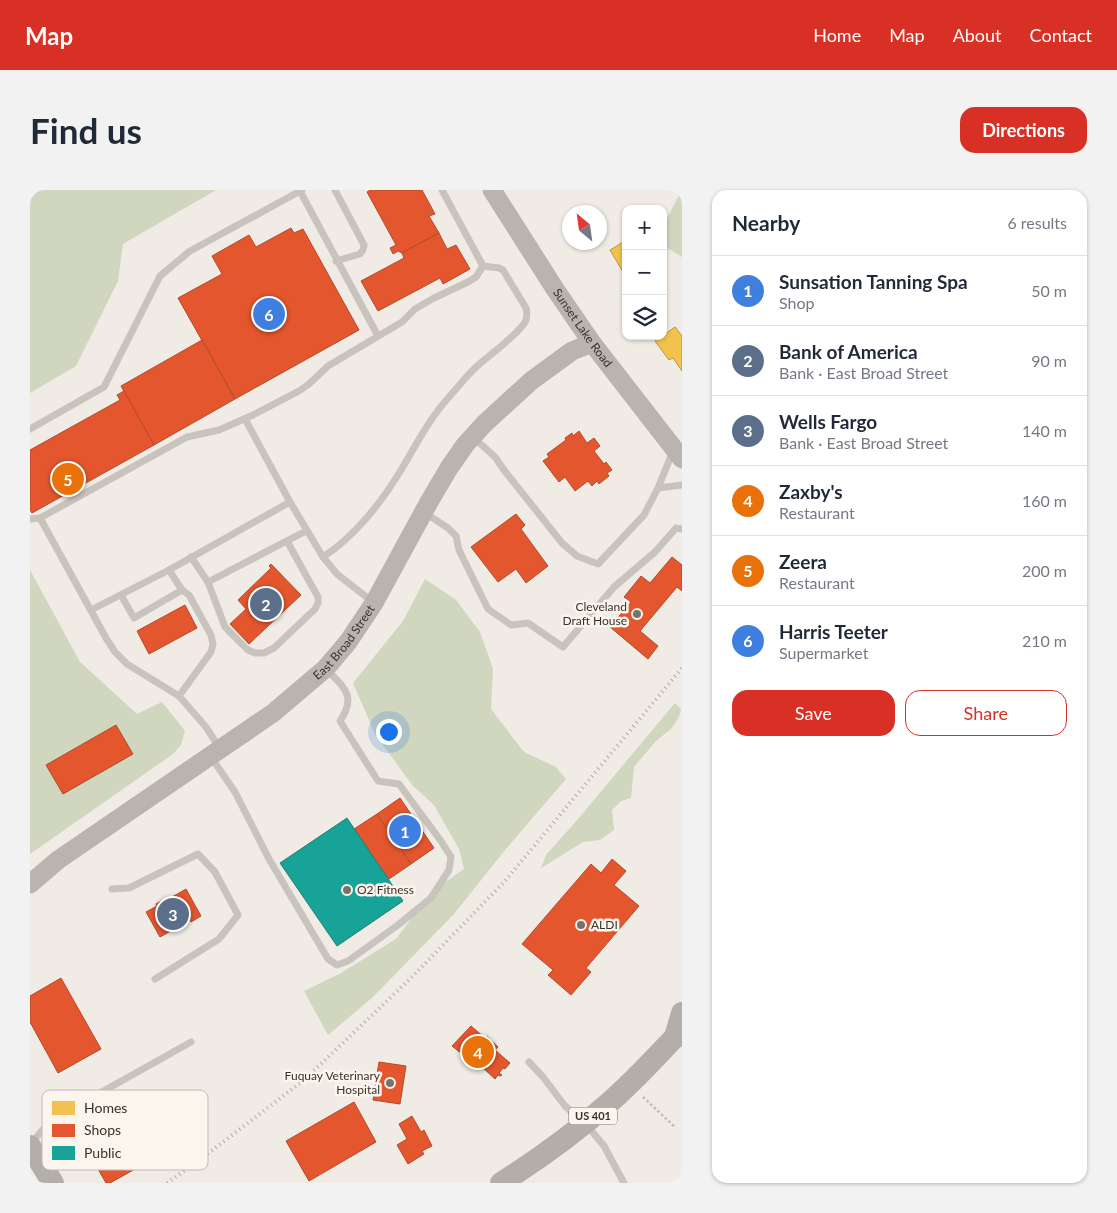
<!DOCTYPE html>
<html lang="en">
<head>
<meta charset="utf-8">
<style>
	:root { --surface:#fff; --page:#f2f2f3; --text:#1f2937; --muted:#747a83; --line:#e0e1e3; --accent:#d93025 }
	body { margin:0; font-family:Lato,sans-serif; background:var(--page); color:var(--text) }
	.controls { position:absolute; right:15px; top:15px; display:grid; overflow:hidden; border-radius:10px; box-shadow:0 1px 4px #0004 }
	.controls button { width:45px; height:45px; display:grid; place-items:center; padding:0; border:0; border-bottom:1px solid var(--line); background:var(--surface); color:var(--text); font:25px sans-serif }
	.compass { position:absolute; left:532px; top:15px; width:45px; height:45px; border-radius:50%; background:var(--surface); box-shadow:0 1px 4px #0004; rotate:331deg }
	.you { position:absolute; left:358px; top:541px; width:18px; height:18px; margin:-12px; border:4px solid #fff; border-radius:50%; background:#1a73e8; box-shadow:0 0 0 8px #1a73e833 }
	.badge { display:grid; place-items:center; width:32px; height:32px; border-radius:50%; background:var(--accent); color:#fff; font-size:16px; font-weight:700 }
	.pin { position:absolute; translate:-50% -50%; border:2px solid #fff; box-shadow:0 1px 5px #0006 }
	.list { margin:0; padding:0; list-style:none }
	h2 { display:flex; justify-content:space-between; align-items:center; height:65px; margin:0; padding:0 20px; font-size:21px }
	h2 small { font-size:16px; font-weight:400; color:var(--muted) }
	.list li { display:grid; grid-template-columns:32px 1fr auto; gap:15px; align-items:center; box-sizing:border-box; height:70px; padding:0 20px; border-top:1px solid var(--line) }
	.list b { display:block; font-size:19px; white-space:nowrap }
	.list p { margin:0; font-size:16px; white-space:nowrap; color:var(--muted) }
	.list em { font-size:16px; font-style:normal; color:var(--muted) }
	.actions { display:flex; gap:10px; padding:15px 20px }
	.actions a { flex:1; padding:11px 0; border:1px solid var(--accent); border-radius:15px; text-align:center; font-size:18px; color:var(--accent) }
	.actions .main { background:var(--accent); color:#fff }
	.icon { flex:none; width:28px; height:28px; fill:none; stroke:currentColor; stroke-width:2; stroke-linecap:round; stroke-linejoin:round }
	.map { position:relative; flex:none; width:652px; height:993px; overflow:hidden; border-radius:15px }
	header { display:flex; align-items:center; gap:30px; box-sizing:border-box; height:70px; padding:0 25px; background:var(--accent); color:#fff }
	header strong { font-size:24px }
	nav { display:flex; gap:28px; margin-inline-start:auto; font-size:18px }
	.intro { display:flex; align-items:center; justify-content:space-between; box-sizing:border-box; height:120px; padding:0 30px }
	h1 { margin:0; font-size:35px }
	.button { padding:12px 22px; border-radius:15px; background:var(--accent); color:#fff; font-size:18px; font-weight:700 }
	main { display:flex; gap:30px; padding:0 30px }
	aside { flex:1; background:var(--surface); border-radius:15px; box-shadow:0 1px 4px #0004 }
	.map>svg:first-child { display:block }
</style>
</head>
<body>
<header>
<strong>Map</strong>
<nav><a>Home</a><a>Map</a><a>About</a><a>Contact</a></nav>
</header>
<div class="intro"><h1>Find us</h1><a class="button">Directions</a></div>
<main>
<div class="map">
<svg width="652" height="993" viewBox="0 0 652 993">
	<rect width="100%" height="100%" fill="#f0ebe5"/>
	<g fill="#d1d6bf">
		<polygon points="0,0 186,0 93,54 88,91 46,176 0,203"/>
		<polygon points="649,0 652,0 652,67 637,58 633,36 649,5"/>
		<polygon points="0,380 50,472 107,524 132,512 155,541 151,555 143,564 0,664"/>
		<polygon points="395,389 426,410 450,442 463,479 461,519 494,562 526,577 536,589 475,660 424,724 343,807 298,845 274,801 311,783 366,749 401,702 434,679 429,659 404,615 383,596 345,544 323,493 373,431"/>
		<polygon points="645,513 651,519 649,527 642,538 625,552 604,577 601,608 591,611 582,620 584,640 570,650 553,652 511,678 516,665 548,629"/>
	</g>
	<g fill="#f2c14e" stroke="#bb9644">
		<polygon points="595,51 596,51 596,87 580,60"/>
		<polygon points="645,137 652,146 652,181 643,168 639,170 625,151"/>
	</g>
	<g fill="#e4572e" stroke="#b14b2d">
		<polygon points="340,0 392,0 405,24 399,26 409,43 372,63 368,61 363,64 360,58 366,55 337,2"/>
		<polygon points="261,38 264,43 273,39 329,140 205,209 148,108 192,84 182,66 219,45 226,57"/>
		<polygon points="409,43 417,59 426,55 440,79 413,94 410,88 348,121 331,91 374,68 372,63"/>
		<polygon points="172,150 205,209 124,255 91,196"/>
		<polygon points="94,201 124,255 2,323 0,320 0,260 90,210 87,205"/>
		<polygon points="549,241 557,253 564,248 570,256 564,261 574,274 576,272 582,280 577,283 579,286 569,294 567,291 562,296 558,291 545,301 535,287 529,292 513,271 519,267 517,264 536,250 535,248 542,243 543,246"/>
		<polygon points="486,324 495,335 491,339 518,376 496,393 486,379 468,392 441,357"/>
		<polygon points="642,367 652,375 652,401 647,397 610,441 628,456 618,469 580,437 601,412 594,407 611,386 620,393"/>
		<polygon points="241,374 271,405 219,454 200,434 216,419 208,410 241,378 239,376"/>
		<polygon points="155,415 167,438 119,464 107,441"/>
		<polygon points="86,535 103,564 33,604 16,575"/>
		<polygon points="370,608 404,658 381,674 347,624"/>
		<polygon points="347,624 381,674 359,689 324,639"/>
		<polygon points="582,669 596,681 584,695 609,716 556,778 561,782 541,805 518,785 523,780 492,754 561,674 571,683"/>
		<polygon points="156,699 171,726 161,732 160,730 130,747 116,722 127,716 126,714 136,708 137,710"/>
		<polygon points="31,788 71,859 28,883 0,832 0,806"/>
		<polygon points="441,836 455,848 457,846 468,857 465,860 480,873 475,879 473,878 469,883 472,885 470,886 468,885 465,889 451,876 450,878 422,856"/>
		<polygon points="349,872 376,876 370,914 343,910"/>
		<polygon points="324,912 346,952 279,991 256,951"/>
		<polygon points="382,926 391,942 394,940 402,956 392,961 394,964 378,974 367,955 377,949 369,934"/>
		<polygon points="124,929 141,959 80,993 76,993 60,965"/>
	</g>
	<polygon fill="#17a398" stroke="#228077" points="317,628 373,711 307,756 250,673"/>
	<g fill="none" stroke-linecap="round" stroke-linejoin="round">
		<polyline stroke="#c2bbb6" stroke-width="2.5" stroke-dasharray="2.5 2.5" stroke-linecap="butt" points="613,907 646,938"/>
		<g stroke="#c9c3be" stroke-width="7">
			<polyline points="305,0 334,55 333,60 330,64 306,71"/>
			<polyline points="270,1 348,146"/>
			<polyline points="215,229 260,312 293,367 307,384 344,413"/>
			<polyline points="0,239 74,197 130,86 160,61 272,0"/>
			<polyline points="443,247 465,267 474,280 532,353 547,366 568,374 614,325 628,298 641,266 640,260"/>
			<polyline points="628,298 652,295"/>
			<polyline points="395,323 418,338 426,346 429,360 458,419 481,435 498,433 533,457 584,397 625,362 646,338 652,339"/>
			<polyline points="0,329 10,328"/>
			<polyline points="161,367 178,392 195,437 218,460 225,463 234,463 244,458 285,419 288,413 288,407 257,351"/>
			<path d="M293,367C324,347 352,312 371,280C386,255 399,229 419,207C427,198 435,188 444,179C455,168 491,143 496,130C497,126 497,122 496,118L473,80L469,78L453,76"/>
			<polyline points="139,380 152,400"/>
			<polyline points="178,392 276,341"/>
			<polyline points="91,405 104,428 152,400 159,405 181,445 183,454 181,462 149,506"/>
			<polyline points="61,420 139,380 260,312"/>
			<polyline points="190,559 176,537 149,506 97,474 85,462 76,448 10,328 157,247 189,240 223,225 269,201 279,194 298,176 372,132 385,119 404,108 438,92 446,87 453,76 412,0"/>
			<path d="M181,567L205,602L239,669L298,769L307,775L318,771L368,735L401,708L419,680L421,667L411,651L369,594L348,591L310,531C327,506 314,497 296,479"/>
			<polyline points="82,699 99,698 168,664 185,682 208,725 189,749 125,789"/>
			<polyline points="499,872 513,887 535,916 555,933 574,956 594,993"/>
			<polyline points="5,955 5,949 20,931 161,852"/>
		</g>
		<g stroke="#bab3ae" stroke-width="19">
			<path id="s1" d="M462,0L525,99L562,153L652,269"/>
			<path id="s2" d="M0,694L28,670L243,523L296,478L318,452L344,413L399,312L419,278L435,255L454,234L501,191L542,161L562,153"/>
		</g>
		<g stroke="#b4aea8" stroke-width="22">
			<polyline points="645,847 652,823"/>
			<polyline points="0,956 23,993"/>
			<path d="M471,993C509,969 546,942 580,912C603,892 624,869 645,847L652,845"/>
		</g>
		<polyline stroke="#b1aca8" stroke-width="4" stroke-dasharray="1 4" stroke-linecap="butt" points="137,993 176,965 274,890 381,788 475,691 652,478"/>
	</g>
	<g fill="#7a716c" stroke="#fbf5ee" stroke-width="2">
		<circle cx="607" cy="424" r="5"/>
		<circle cx="317" cy="700" r="5"/>
		<circle cx="551" cy="735" r="5"/>
		<circle cx="360" cy="893" r="5"/>
	</g>
	<g text-anchor="middle" stroke-width="5" stroke-linejoin="round" paint-order="stroke">
		<rect fill="#fbf5ee" stroke="#756b66" stroke-width="1" x="539" y="917.5" width="48" height="17" rx="4"/>
		<g font-size="11" font-weight="bold" fill="#3b302b">
			<text x="563" y="930">US 401</text>
		</g>
		<g font-size="12" fill="#3b302b" stroke="#fbf5ee">
			<text dy="4" stroke="none"><textPath href="#s1" startOffset="165">Sunset Lake Road</textPath></text>
			<text dy="4" stroke="none"><textPath href="#s2" startOffset="398">East Broad Street</textPath></text>
		</g>
		<g font-size="12" fill="#3b302b" stroke="#fbf5ee" text-anchor="end">
			<text x="597" y="421">Cleveland<tspan x="597" dy="14">Draft House</tspan></text>
			<text x="327" y="704" text-anchor="start">O2 Fitness</text>
			<text x="561" y="739" text-anchor="start">ALDI</text>
			<text x="350" y="890">Fuquay Veterinary<tspan x="350" dy="14">Hospital</tspan></text>
		</g>
	</g>
	<rect x="12" y="900" width="166" height="80" rx="8" fill="#fbf5ee" stroke="#c1bab4" stroke-width="1"/>
	<rect x="22" y="911" width="23" height="14" fill="#f2c14e"/>
	<rect x="22" y="934" width="23" height="13" fill="#e4572e"/>
	<rect x="22" y="956" width="23" height="14" fill="#17a398"/>
	<g font-size="14" fill="#3b302b">
		<text x="54" y="923">Homes</text>
		<text x="54" y="945">Shops</text>
		<text x="54" y="968">Public</text>
	</g>
</svg>
<div class="controls">
<button>+</button>
<button>−</button>
<button><svg class="icon" aria-label="layers" viewBox="0 0 24 24"><path d="M12 4l9 5-9 5-9-5zM3 14l9 5 9-5"/></svg></button>
</div>
<svg class="compass" viewBox="-18 -18 36 36"><path d="M0-13l5 13h-10z" fill="#e53935"/><path d="M0 13l5-13h-10z" fill="#747a83"/></svg>
<div class="you"></div>
<div class="pin badge" style="left:375px;top:641px;background:#3f7fe0">1</div>
<div class="pin badge" style="left:236px;top:414px;background:#5c6f8a">2</div>
<div class="pin badge" style="left:143px;top:724px;background:#5c6f8a">3</div>
<div class="pin badge" style="left:448px;top:862px;background:#e8710a">4</div>
<div class="pin badge" style="left:38px;top:289px;background:#e8710a">5</div>
<div class="pin badge" style="left:239px;top:124px;background:#3f7fe0">6</div>
</div>
<aside>
<h2>Nearby<small>6 results</small></h2>
<ul class="list">
<li><span class="badge" style="background:#3f7fe0">1</span><div><b>Sunsation Tanning Spa</b><p>Shop</p></div><em>50 m</em></li>
<li><span class="badge" style="background:#5c6f8a">2</span><div><b>Bank of America</b><p>Bank · East Broad Street</p></div><em>90 m</em></li>
<li><span class="badge" style="background:#5c6f8a">3</span><div><b>Wells Fargo</b><p>Bank · East Broad Street</p></div><em>140 m</em></li>
<li><span class="badge" style="background:#e8710a">4</span><div><b>Zaxby's</b><p>Restaurant</p></div><em>160 m</em></li>
<li><span class="badge" style="background:#e8710a">5</span><div><b>Zeera</b><p>Restaurant</p></div><em>200 m</em></li>
<li><span class="badge" style="background:#3f7fe0">6</span><div><b>Harris Teeter</b><p>Supermarket</p></div><em>210 m</em></li>
</ul>
<div class="actions"><a class="main">Save</a><a>Share</a></div>
</aside>
</main>
</body>
</html>
